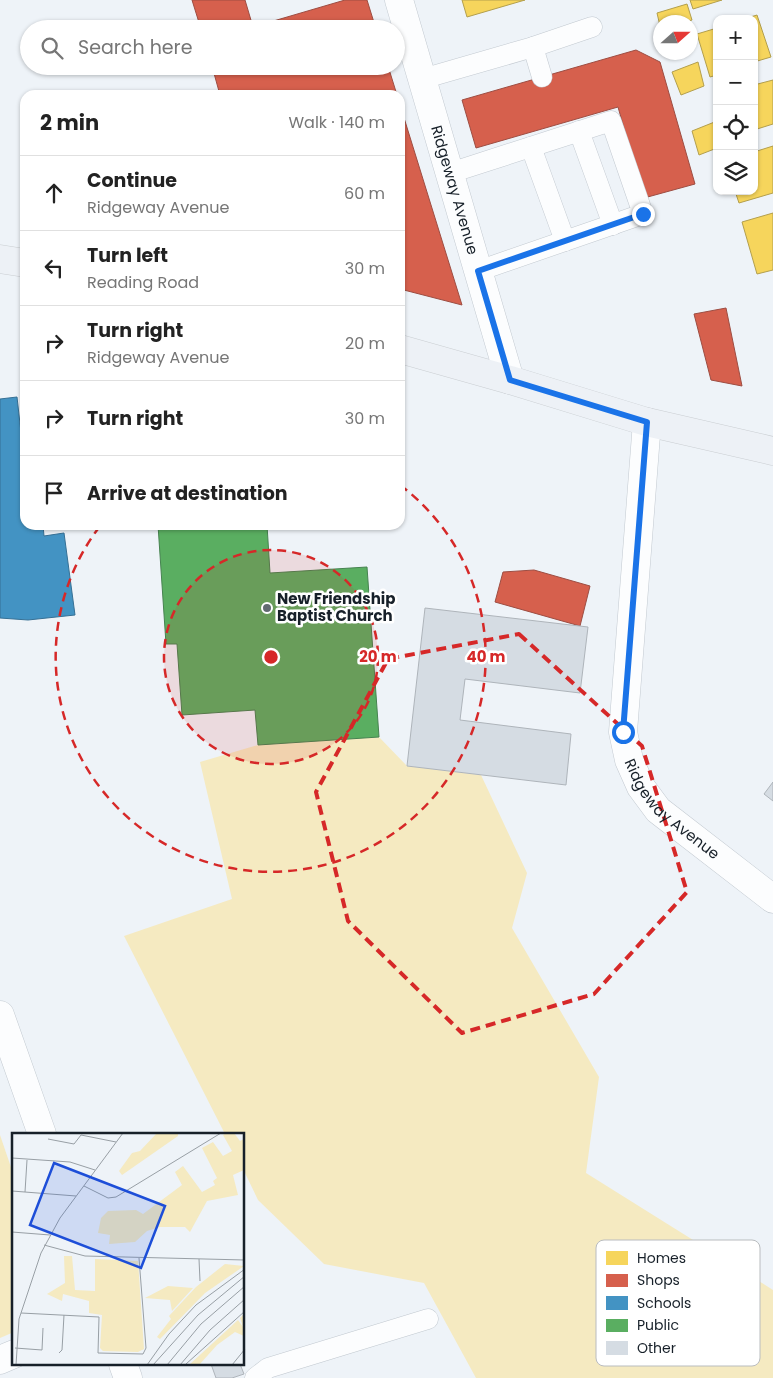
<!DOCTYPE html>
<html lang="en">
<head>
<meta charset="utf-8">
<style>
	:root { --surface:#fff; --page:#f6f6f6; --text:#222; --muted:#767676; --line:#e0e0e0 }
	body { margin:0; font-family:Poppins,sans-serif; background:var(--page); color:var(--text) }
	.controls { position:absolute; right:15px; top:15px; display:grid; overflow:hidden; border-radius:10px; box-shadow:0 1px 4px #0004 }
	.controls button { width:45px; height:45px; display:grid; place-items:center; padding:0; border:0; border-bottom:1px solid var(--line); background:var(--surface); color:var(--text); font:25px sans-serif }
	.compass { position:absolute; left:653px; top:15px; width:45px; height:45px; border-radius:50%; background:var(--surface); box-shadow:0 1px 4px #0004; rotate:69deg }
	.stop { position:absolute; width:15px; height:15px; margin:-11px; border:4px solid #1a73e8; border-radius:50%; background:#fff }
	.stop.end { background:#1a73e8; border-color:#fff; box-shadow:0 1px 5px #0008 }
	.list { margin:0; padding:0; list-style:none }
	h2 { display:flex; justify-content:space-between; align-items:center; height:65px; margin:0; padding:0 20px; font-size:21px }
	h2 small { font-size:16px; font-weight:400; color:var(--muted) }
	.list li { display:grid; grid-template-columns:32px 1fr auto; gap:15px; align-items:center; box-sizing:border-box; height:75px; padding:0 20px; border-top:1px solid var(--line) }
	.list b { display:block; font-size:19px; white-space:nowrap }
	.list p { margin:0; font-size:16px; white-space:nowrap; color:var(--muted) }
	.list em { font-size:16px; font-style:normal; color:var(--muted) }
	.icon { flex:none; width:28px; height:28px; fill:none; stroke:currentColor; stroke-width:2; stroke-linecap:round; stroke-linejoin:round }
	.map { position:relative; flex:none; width:773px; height:1378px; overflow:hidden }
	.search { position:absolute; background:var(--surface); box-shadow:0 1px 4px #0004; left:20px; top:20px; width:385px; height:55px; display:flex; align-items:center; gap:12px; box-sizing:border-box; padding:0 18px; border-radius:28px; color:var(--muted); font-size:19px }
	.panel { position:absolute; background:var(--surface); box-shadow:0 1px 4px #0004; left:20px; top:90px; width:385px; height:440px; border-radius:15px }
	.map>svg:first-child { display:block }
</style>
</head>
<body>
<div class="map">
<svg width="773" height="1378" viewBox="0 0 773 1378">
	<rect width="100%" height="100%" fill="#eef3f8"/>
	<g fill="#f5eac1">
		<polygon points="379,737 407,766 481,775 527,873 512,928 599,1077 586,1173 773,1290 773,1378 476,1378 424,1283 324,1264 258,1200 244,1171 244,1134 225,1134 124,936 232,899 200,762 258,745"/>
		<polygon points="0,1135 14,1176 14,1332 0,1338"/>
	</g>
	<g fill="#f6d55c" stroke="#b39f4d">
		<polygon points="462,0 525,0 467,17"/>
		<polygon points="690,0 722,0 693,9"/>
		<polygon points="687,4 692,20 686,22 660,22 660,26 657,13"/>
		<polygon points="757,15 771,57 754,62 754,19 744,19"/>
		<polygon points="717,28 717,75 710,77 697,34"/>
		<polygon points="698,62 704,86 681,95 672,72"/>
		<polygon points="773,80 773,124 754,130 754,85"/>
		<polygon points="717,121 717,148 699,155 692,131"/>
		<polygon points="773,146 773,193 739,203 735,191 754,191 754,152"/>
		<polygon points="773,213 773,270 757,274 742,222"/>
	</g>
	<g fill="#d6604d" stroke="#9d4d42">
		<polygon points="192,0 245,0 253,27 345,0 367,0 376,29 201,29"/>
		<polygon points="636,50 660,62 695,184 644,198 618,107 476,148 462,100"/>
		<polygon points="212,66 388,66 397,95 220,95"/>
		<polygon points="400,105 462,305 400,289"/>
		<polygon points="726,308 742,386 711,380 694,314"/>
		<polygon points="534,570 590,586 580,626 495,602 503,572"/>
	</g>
	<polygon fill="#4393c3" stroke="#367095" points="17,397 25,468 25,525 43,525 44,536 64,533 75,615 28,620 0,618 0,399"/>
	<polygon fill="#5aae61" stroke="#468350" points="158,525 267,525 270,573 367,567 379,737 258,745 255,710 182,715 177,644 166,644"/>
	<g fill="#d5dce3" stroke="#aeb4ba">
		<polygon points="425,608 588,627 580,693 465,679 460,720 571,734 566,785 407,766"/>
		<polygon points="773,782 773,801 764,794"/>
		<polygon points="211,1364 240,1364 244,1374 232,1378 216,1378"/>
	</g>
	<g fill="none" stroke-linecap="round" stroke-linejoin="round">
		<defs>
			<g id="service">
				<polyline points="533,47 542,77"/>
				<polyline points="422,79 533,47 592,27"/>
				<polyline points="579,131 613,225"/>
				<polyline points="531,147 565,241"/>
				<polyline points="450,173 611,121 643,214 478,271"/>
				<polyline points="255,1378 268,1368 428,1319"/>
			</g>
			<g id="minor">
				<path id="s1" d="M399,0L510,380"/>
				<path id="s2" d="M647,422L623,732L629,760L641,787L658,810L773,899"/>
				<polyline points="0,1015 42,1134"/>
				<polyline points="0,1360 14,1354"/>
				<polyline points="123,1364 128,1378"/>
			</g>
			<g id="primary">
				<polyline points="0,259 25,263"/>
				<polyline points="400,349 510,380 647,422 773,451"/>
			</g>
		</defs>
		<use href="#service" stroke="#c2c9d0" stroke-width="21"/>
		<use href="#minor" stroke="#c2c9d0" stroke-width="29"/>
		<use href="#primary" stroke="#caced2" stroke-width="29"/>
		<use href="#service" stroke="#fcfdfe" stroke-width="20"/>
		<use href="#minor" stroke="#fcfdfe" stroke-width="28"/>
		<use href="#primary" stroke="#edf1f6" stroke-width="28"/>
	</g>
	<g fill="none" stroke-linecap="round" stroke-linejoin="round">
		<polyline stroke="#1a73e8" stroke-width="6" points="623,732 647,422 510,380 478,271 643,214"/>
	</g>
	<path fill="none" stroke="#d62828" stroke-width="4" stroke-dasharray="10 6" stroke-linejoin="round" d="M519,634L642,746L687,892L594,994L462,1033L348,921L316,792L388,659Z"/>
	<circle cx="271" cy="657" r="107" fill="#d62828" fill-opacity=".12"/>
	<g fill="none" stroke="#d62828" stroke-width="2.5" stroke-dasharray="9 6">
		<circle cx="271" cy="657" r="107"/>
		<path d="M400 485A215 215 0 1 1 100 526"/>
	</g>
	<circle fill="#626a71" stroke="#fff" stroke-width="2" cx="267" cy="608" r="5"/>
	<g text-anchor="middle" stroke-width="5" stroke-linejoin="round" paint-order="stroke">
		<g font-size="15" fill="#172029" stroke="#fff">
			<text dy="5" stroke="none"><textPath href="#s1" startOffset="198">Ridgeway Avenue</textPath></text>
			<text dy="5" stroke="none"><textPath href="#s2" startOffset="406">Ridgeway Avenue</textPath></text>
		</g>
		<g font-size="15" font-weight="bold" fill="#172029" stroke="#fff" text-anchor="start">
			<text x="277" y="604">New Friendship<tspan x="277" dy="17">Baptist Church</tspan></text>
		</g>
	</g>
	<g transform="translate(12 1133)">
		<rect width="232" height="232" fill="#eef3f8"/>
		<path d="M145,0H166V3L110,42L107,38L120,20L128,18ZM214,0H222L228,8L232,6V37L221,42L226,62L195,68L178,99L173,94H148L135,98L123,109L97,111L98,102L86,100L89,85L96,78L124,77L131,81L170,52L163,39L171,33L190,59L203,52L201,48L205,45L190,15L201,9L211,23L220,18L211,2ZM52,123H60L63,157L83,158V126L126,128L132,216L126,219L91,218L88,215L90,182L77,180V168L51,161L50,168L35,161L53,150ZM213,131L232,133L193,160L148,206L145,204L159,186L157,183L184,154ZM156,153L181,155L160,178L158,167L133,165ZM232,181V203L223,199L205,212L187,232H177L226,187L231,194L228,185Z" fill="#f5eac1"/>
		<path fill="none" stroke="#989fa5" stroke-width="1" d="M36,6L62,11L69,2L104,9M0,25L58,29L83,37M72,53L96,65L104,64L209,0M0,58L64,63M13,59L15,27M0,99L38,102M32,112L73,123L233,127M187,126L188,148M9,180L87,184L86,220L131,221L134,215L127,125M3,215L30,217L31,195M47,220L50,217L52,182M174,231L233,178M4,232L7,186L29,120L48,85L111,0M135,232L157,201L184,172L233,136M141,232L186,182L233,143M155,232L189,191L233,153M168,232L198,197L233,166M220,232L233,216"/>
		<path fill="#1d4ed8" fill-opacity="0.15" stroke="#1d4ed8" stroke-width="2.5" d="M42,30L153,73L129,135L18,92Z"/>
		<rect width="232" height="232" fill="none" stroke="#172029" stroke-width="2.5"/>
	</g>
	<rect x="596" y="1240" width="164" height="126" rx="8" fill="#fff" stroke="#b9bcbf" stroke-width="1"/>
	<rect x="606" y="1251" width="22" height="14" fill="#f6d55c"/>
	<rect x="606" y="1274" width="22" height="13" fill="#d6604d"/>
	<rect x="606" y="1296" width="22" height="14" fill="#4393c3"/>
	<rect x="606" y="1319" width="22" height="13" fill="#5aae61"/>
	<rect x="606" y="1341" width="22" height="14" fill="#d5dce3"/>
	<g font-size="14" fill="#172029">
		<text x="637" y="1263">Homes</text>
		<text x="637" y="1285">Shops</text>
		<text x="637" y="1308">Schools</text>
		<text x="637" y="1330">Public</text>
		<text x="637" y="1353">Other</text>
	</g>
	<circle cx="271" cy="657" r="8" fill="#d62828" stroke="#fff" stroke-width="2.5"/>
	<g font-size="15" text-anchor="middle" font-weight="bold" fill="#d62828" stroke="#fff" stroke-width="5" stroke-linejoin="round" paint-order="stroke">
		<text x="378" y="662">20 m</text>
		<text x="486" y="662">40 m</text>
	</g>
</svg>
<div class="controls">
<button>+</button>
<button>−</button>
<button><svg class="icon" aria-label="locate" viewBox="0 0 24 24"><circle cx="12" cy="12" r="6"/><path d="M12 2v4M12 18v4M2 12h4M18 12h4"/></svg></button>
<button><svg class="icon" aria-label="layers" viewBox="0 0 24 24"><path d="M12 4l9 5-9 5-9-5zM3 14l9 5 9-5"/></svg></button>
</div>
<svg class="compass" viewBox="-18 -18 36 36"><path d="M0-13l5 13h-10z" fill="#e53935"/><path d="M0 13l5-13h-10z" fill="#767676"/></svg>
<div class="stop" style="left:623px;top:732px"></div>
<div class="stop end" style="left:643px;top:214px"></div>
<div class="search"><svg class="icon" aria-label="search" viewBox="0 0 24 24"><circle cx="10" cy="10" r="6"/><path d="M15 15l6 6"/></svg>Search here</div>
<section class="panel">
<h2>2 min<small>Walk · 140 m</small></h2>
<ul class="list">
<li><svg class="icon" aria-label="ahead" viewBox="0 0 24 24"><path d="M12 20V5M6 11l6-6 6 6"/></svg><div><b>Continue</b><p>Ridgeway Avenue</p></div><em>60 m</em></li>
<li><svg class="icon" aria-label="left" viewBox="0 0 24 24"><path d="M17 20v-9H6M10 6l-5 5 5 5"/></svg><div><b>Turn left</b><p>Reading Road</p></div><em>30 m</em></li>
<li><svg class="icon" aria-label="right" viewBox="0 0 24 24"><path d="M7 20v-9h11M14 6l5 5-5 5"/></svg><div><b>Turn right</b><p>Ridgeway Avenue</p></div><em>20 m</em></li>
<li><svg class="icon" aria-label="right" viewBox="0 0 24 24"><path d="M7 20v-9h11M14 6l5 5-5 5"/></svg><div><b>Turn right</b></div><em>30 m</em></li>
<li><svg class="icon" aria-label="arrive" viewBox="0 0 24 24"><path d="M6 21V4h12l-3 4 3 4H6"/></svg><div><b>Arrive at destination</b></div></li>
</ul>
</section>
</div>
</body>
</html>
